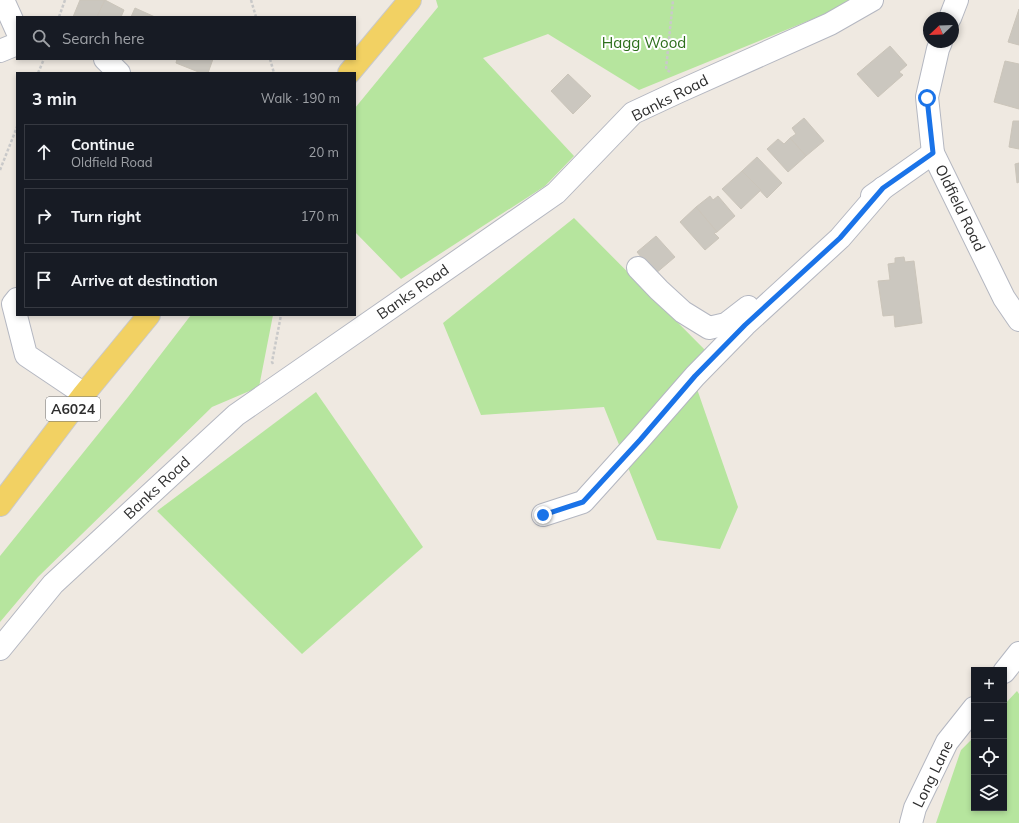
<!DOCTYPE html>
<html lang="en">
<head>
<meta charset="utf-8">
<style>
	:root { --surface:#171b24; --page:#20242c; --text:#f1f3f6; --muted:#9ea1a6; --line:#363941 }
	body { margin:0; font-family:Mulish,sans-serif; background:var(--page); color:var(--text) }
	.controls { position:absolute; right:12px; bottom:12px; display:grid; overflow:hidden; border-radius:0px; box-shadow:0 2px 6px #0003 }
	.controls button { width:36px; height:36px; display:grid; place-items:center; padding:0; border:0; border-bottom:1px solid var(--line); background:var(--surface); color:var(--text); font:20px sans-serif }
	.compass { position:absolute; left:923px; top:12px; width:36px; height:36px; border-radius:50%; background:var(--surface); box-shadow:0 2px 6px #0003; rotate:247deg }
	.stop { position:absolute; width:12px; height:12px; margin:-9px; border:3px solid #1a73e8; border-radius:50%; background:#fff }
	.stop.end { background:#1a73e8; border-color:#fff; box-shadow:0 1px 4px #0008 }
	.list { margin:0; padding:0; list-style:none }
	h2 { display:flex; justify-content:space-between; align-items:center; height:52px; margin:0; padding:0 16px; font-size:17px }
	h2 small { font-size:13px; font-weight:400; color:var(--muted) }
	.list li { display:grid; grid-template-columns:26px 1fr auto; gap:12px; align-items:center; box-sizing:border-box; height:56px; margin:0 8px 8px; padding:0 8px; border:1px solid var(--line); border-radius:0px }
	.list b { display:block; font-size:15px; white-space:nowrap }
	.list p { margin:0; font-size:13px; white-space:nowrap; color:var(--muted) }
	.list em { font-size:13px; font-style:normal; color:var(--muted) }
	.icon { flex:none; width:22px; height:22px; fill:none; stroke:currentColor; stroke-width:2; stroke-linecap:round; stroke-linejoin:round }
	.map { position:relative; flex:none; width:1019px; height:823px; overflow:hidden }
	.search { position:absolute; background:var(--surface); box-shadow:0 2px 6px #0003; left:16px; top:16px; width:340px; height:44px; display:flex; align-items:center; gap:10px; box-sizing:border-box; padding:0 14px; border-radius:0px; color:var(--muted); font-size:15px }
	.panel { position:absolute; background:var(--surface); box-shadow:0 2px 6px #0003; left:16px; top:72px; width:340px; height:244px; border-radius:0px }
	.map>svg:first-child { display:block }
</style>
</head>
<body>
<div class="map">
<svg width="1019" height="823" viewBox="0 0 1019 823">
	<rect width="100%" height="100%" fill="#efe9e1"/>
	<g fill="#b6e59e">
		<polygon points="436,0 850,0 825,14 639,90 548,34 483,58 574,156 545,186 401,279 355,232 355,108 438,7"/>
		<polygon points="574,218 707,352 697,389 738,507 720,549 657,540 604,407 481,415 443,323"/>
		<polygon points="191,315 273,315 259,387 212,407 38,577 0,622 0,556 128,397"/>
		<polygon points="316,392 423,547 302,654 157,511"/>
		<polygon points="1017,691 1019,694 1019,823 936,823 961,750 974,737 974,808 1004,808 1004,705"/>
	</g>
	<g fill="#cbc7bf" stroke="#cbc5ba">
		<polygon points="80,0 105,0 97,17 73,17"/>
		<polygon points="105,0 124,10 121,17 97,17"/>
		<polygon points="135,8 155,17 131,17"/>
		<polygon points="1019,9 1019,45 1008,42"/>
		<polygon points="890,46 907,65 899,72 903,75 878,97 857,74"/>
		<polygon points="177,59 213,59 208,73 201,73 176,63"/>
		<polygon points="1005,61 1019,64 1019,109 994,102"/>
		<polygon points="568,74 591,96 573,114 551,91"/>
		<polygon points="804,118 824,141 806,156 790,138 796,134 792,128"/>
		<polygon points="1013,121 1019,121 1019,149 1009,147"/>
		<polygon points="790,138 806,156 788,172 767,149 778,139 784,144"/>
		<polygon points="757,157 782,183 767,198 742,171"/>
		<polygon points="1019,163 1019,182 1017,183 1015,164"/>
		<polygon points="742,171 761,190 741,209 722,189"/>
		<polygon points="710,196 713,200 718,196 735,216 717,232 696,207"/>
		<polygon points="696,207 717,232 714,233 719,238 705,250 680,222"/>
		<polygon points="656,236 675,257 655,274 637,252"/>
		<polygon points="904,257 905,262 914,261 922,323 895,327 894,315 883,316 878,281 890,280 888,264 895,263 895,258"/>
	</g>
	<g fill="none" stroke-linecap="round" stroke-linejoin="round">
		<defs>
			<g id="minor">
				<polyline points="3,0 17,31"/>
				<polyline points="950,18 957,0"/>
				<polyline points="941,42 938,49 927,97 933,153 1004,298 1019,320"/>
				<polyline points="0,51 17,44"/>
				<polyline points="105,59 119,73"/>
				<polyline points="872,196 933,153"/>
				<polyline points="638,268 659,290 683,312 709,328 726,324 748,307"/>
				<polyline points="17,299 13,304 26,355 84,394"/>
				<polyline points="543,515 583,502 639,440 695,376 745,325 840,238 883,188"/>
				<polyline points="0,649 53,584 236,415 556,193 633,113 678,92 830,24 872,0"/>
				<polyline points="1004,672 1019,653"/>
				<polyline points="911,823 915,808 947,742 974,708"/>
			</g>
			<g id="major">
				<polyline points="349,73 410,0"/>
				<polyline points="0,505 84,394 149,315"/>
			</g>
		</defs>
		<use href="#minor" stroke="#b4b7c1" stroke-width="24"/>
		<use href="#major" stroke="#c9c9c9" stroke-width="24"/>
		<g stroke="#c9c9c9" stroke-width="2.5" stroke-dasharray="3 2" stroke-linecap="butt">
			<polyline points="251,0 256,17"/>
			<polyline points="59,17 65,0"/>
			<polyline points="270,59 274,73"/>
			<polyline points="670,72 666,69 673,0"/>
			<polyline points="38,73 44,59"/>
			<polyline points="0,170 17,127"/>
			<polyline points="273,364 272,362 281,315"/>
		</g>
		<use href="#minor" stroke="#fff" stroke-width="22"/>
		<use href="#major" stroke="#f2d163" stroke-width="22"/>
	</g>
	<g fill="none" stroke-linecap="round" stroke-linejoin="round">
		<polyline stroke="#1a73e8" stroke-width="5" points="543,515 583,502 640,440 695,376 745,325 840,238 883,188 933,153 927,98"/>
	</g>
	<g text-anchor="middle" stroke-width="4" stroke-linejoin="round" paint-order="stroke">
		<rect fill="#fff" stroke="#6d6d6d" stroke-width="1" x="46" y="397" width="54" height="24" rx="3"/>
		<g font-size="14" font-weight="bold" fill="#2e2e2e">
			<text x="73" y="414">A6024</text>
		</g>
		<g font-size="15" fill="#2c6e1b" stroke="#fff">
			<text x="644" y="48">Hagg Wood</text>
		</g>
		<g font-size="15" fill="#2e2e2e" stroke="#fff">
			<text transform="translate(670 98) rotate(-27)" y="5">Banks Road</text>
			<text transform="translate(960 208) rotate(64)" y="5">Oldfield Road</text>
			<text transform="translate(413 292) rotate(-35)" y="5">Banks Road</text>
			<text transform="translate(157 488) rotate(-43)" y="5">Banks Road</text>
			<text transform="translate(933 774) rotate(-64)" y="5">Long Lane</text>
		</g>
	</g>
</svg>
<div class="controls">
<button>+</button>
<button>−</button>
<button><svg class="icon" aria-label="locate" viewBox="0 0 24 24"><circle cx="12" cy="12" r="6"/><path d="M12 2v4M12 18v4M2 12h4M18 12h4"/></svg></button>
<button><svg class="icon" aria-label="layers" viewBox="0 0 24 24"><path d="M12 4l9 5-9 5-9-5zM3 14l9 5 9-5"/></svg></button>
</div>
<svg class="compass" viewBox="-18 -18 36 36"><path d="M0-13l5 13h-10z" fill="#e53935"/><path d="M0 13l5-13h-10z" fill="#9ea1a6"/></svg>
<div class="stop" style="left:927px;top:98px"></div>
<div class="stop end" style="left:543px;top:515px"></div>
<div class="search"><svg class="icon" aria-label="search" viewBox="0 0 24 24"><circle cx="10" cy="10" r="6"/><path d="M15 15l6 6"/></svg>Search here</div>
<section class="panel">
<h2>3 min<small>Walk · 190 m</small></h2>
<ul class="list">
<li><svg class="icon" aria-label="ahead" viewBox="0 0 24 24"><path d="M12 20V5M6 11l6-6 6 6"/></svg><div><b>Continue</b><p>Oldfield Road</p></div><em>20 m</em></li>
<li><svg class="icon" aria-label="right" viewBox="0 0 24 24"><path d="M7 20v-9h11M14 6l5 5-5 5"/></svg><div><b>Turn right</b></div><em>170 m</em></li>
<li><svg class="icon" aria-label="arrive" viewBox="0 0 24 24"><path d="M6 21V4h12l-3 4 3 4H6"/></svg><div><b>Arrive at destination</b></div></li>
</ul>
</section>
</div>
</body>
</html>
